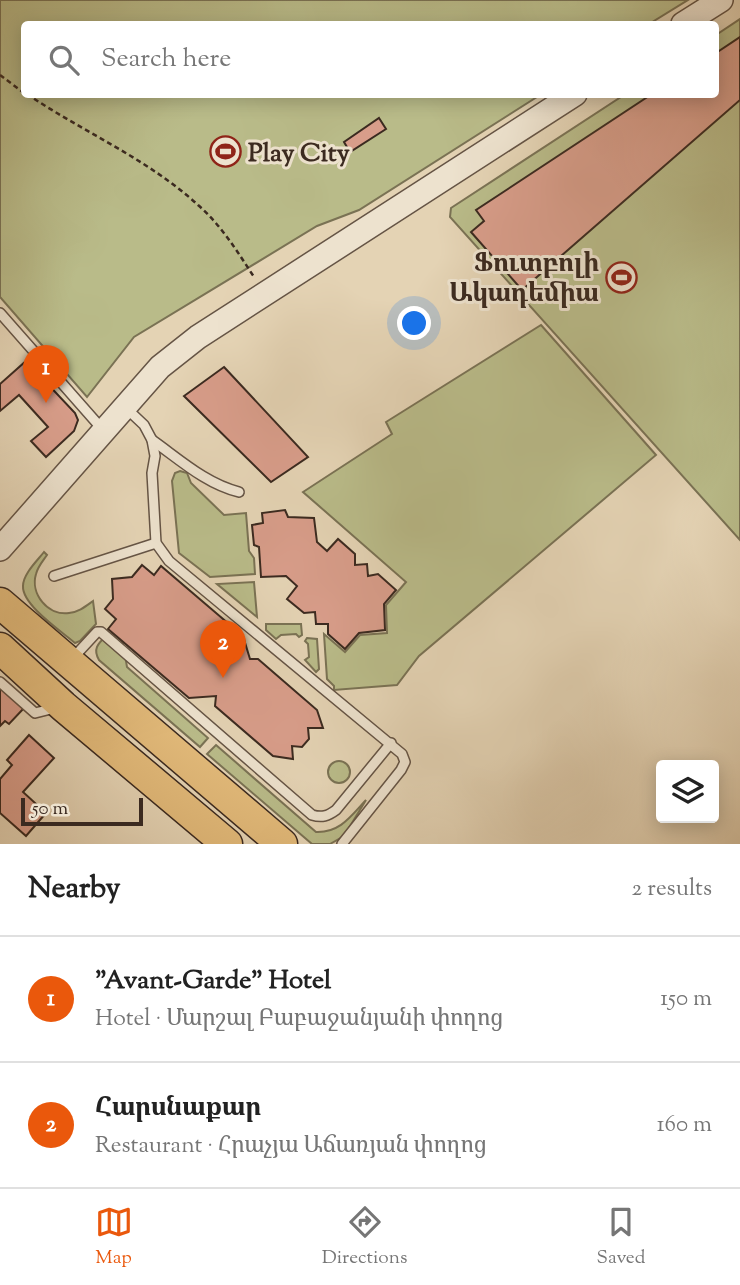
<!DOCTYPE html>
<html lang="en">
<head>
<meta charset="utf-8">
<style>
	:root { --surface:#fff; --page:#f2f2f2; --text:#222; --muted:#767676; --line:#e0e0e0; --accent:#ea580c }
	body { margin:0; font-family:"Sorts Mill Goudy","Noto Serif Armenian",serif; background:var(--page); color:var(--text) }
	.controls { position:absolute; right:21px; bottom:21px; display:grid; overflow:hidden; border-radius:7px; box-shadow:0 4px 18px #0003 }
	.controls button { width:63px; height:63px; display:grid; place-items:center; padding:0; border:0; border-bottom:2px solid var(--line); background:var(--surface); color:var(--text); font:35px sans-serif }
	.scale { position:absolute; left:21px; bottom:18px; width:122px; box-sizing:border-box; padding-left:7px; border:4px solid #3b2a20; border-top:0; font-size:19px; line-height:24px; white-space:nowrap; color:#3b2a20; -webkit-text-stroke:5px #ede2ce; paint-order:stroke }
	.you { position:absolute; left:415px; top:324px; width:24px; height:24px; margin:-18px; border:5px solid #fff; border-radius:50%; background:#1a73e8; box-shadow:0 0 0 10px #1a73e833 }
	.badge { display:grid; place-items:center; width:46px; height:46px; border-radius:50%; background:var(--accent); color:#fff; font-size:23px; font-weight:700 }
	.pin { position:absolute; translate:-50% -58px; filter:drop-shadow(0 2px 4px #0008) }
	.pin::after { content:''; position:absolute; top:37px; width:24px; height:21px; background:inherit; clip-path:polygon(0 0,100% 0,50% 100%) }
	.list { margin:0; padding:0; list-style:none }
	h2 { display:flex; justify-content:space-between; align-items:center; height:91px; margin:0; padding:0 28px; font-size:30px }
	h2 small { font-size:23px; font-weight:400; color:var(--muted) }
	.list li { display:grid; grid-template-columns:46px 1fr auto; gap:21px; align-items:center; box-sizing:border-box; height:126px; padding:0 28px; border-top:2px solid var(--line) }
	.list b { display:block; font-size:26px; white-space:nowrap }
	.list p { margin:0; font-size:23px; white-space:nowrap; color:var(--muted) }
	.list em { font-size:23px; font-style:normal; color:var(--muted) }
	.icon { flex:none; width:38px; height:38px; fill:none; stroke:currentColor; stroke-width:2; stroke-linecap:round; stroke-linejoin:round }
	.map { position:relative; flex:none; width:740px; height:844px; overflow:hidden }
	.search { position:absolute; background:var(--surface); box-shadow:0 4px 18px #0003; left:21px; right:21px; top:21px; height:77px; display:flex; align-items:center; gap:18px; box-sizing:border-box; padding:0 24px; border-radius:7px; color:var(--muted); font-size:26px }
	.sheet { height:343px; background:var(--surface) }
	nav { display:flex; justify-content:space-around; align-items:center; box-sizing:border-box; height:98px; border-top:2px solid var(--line); background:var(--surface); font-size:19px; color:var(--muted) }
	nav a { display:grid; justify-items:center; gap:4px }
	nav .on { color:var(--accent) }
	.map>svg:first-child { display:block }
</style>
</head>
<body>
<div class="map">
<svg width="740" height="844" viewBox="0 0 740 844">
	<rect width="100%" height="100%" fill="#e4d3b4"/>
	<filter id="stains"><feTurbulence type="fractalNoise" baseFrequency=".00286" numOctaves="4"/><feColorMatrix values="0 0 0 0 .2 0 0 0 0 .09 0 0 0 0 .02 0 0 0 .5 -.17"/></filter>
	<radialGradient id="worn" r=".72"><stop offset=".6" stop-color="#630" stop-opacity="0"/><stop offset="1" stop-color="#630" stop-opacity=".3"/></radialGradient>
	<g fill="#b9bb89" stroke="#7a7254" stroke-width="2">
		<polygon points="0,0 688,0 649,24 24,24 24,94 540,95 359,210 317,226 134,337 87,397 0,297"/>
		<polygon points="740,19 740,540 450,217 451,208 624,95 716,94 716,35"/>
		<polygon points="541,325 656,455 419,656 397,685 334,690 334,686 327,679 324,634 345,652 360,635 387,633 386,605 406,582 303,492 392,434 386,422"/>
		<polygon points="180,471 187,473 191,483 224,515 246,513 249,551 254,558 255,574 210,577 179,553 172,481 175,473"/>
		<path d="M44,552L47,555C43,561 38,566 36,574C30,594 48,616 69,613C79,612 86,606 93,601L96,624L80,641L75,643C61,631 22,605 23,586C23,574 37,561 44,552Z"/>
		<polygon points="254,582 257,617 217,584"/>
		<polygon points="266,624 301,624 302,635 299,637 296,634 281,635 276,639 266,630"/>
		<path d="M115,633L120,637L123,643L127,667L208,738L200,747L99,660C92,648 99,643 108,634Z"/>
		<polygon points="307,638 317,639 319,669 316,672 305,660 309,657 308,644 305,641"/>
		<path d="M216,745L316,832C340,833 351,816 366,800L344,836L330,844H312L207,754Z"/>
		<circle cx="339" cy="772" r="11"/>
	</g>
	<g fill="#d89d8a" stroke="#3b2a20" stroke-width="2">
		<polygon points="740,37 740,100 522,290 471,232 484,221 476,210 652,94 716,94 716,53"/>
		<polygon points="379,118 386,129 350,152 344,142"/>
		<polygon points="26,361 75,413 78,420 74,431 46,457 31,441 48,427 19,395 0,411 0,384"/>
		<polygon points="224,367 308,457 271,482 184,396"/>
		<polygon points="285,510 288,517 314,518 317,542 327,551 338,539 355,554 355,565 367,564 368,576 378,574 396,590 384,604 385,630 359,633 345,649 328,634 328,624 316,624 315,612 304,613 287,599 297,586 286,576 261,577 259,547 254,545 252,525 263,523 262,513"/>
		<polygon points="142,565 154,575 161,566 243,636 250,659 258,659 317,710 323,728 308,728 309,739 302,747 292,746 293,759 273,756 215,706 216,696 189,698 108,629 116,619 105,609 113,599 112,579 132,577"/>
		<polygon points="0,688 24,708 9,724 5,721 0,726"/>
		<polygon points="29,735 54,758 23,792 46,813 26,836 0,813 0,779 12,765 7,760"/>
	</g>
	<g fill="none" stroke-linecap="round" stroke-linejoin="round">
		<defs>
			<g id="service">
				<polyline points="0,313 103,430"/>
				<polyline points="126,408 144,425 152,440 155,456 152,473 156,543 169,561 402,754 405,762 401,770 342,844"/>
				<path d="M152,440C179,459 206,484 239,492"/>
				<polyline points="54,576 156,543"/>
				<path d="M72,659L97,632H101L312,815C322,818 328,816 336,810L391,743"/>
				<polyline points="0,682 35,713 55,708"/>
			</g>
			<g id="tertiary">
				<polyline points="683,24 721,0"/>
				<polyline points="0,549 160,367 198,337 575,94"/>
			</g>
			<g id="trunk">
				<polyline points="0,603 282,844"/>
				<polyline points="0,648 63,706 227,844"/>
			</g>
		</defs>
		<use href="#service" stroke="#655445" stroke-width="12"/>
		<use href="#tertiary" stroke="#655445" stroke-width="26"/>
		<use href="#trunk" stroke="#3b2a20" stroke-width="33"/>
		<g stroke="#3b2a20" stroke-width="2.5" stroke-dasharray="5 3.5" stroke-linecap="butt">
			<polyline points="0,75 24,93"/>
			<path d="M27,94C83,132 148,159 198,205C221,225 237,251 254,277"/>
		</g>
		<use href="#service" stroke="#ede2ce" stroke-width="9"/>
		<use href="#tertiary" stroke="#ede2ce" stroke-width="23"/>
		<use href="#trunk" stroke="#e2ba7a" stroke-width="30"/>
	</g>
	<defs>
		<symbol id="stadium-ring" viewBox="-11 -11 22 22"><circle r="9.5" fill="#ede2ce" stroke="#8f2418" stroke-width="1.5"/><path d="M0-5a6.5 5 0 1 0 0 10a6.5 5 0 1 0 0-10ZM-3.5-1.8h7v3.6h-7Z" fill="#8f2418"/></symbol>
	</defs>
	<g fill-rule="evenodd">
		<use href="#stadium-ring" x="208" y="134" width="35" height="35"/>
		<use href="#stadium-ring" x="604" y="260" width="35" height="35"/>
	</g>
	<g text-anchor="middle" stroke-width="6" stroke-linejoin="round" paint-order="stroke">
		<g font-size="26" font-weight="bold" fill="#3b2a20" stroke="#ede2ce" text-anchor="start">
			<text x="248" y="161">Play City</text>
			<text x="599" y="271" text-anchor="end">Ֆուտբոլի<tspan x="599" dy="30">Ակադեմիա</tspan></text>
		</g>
	</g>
	<rect width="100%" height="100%" filter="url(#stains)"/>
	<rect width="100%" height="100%" fill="url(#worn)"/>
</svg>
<div class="controls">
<button><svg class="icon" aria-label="layers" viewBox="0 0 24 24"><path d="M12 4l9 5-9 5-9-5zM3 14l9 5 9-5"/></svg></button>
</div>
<div class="scale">50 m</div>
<div class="you"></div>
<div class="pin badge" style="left:46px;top:403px">1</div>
<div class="pin badge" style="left:223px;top:678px">2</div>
<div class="search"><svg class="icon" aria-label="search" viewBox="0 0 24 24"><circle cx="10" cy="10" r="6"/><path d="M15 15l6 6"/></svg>Search here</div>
</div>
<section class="sheet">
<h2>Nearby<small>2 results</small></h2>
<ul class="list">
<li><span class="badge">1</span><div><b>&quot;Avant-Garde&quot; Hotel</b><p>Hotel · Մարշալ Բաբաջանյանի փողոց</p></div><em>150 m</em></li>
<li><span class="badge">2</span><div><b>Հարսնաքար</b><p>Restaurant · Հրաչյա Աճառյան փողոց</p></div><em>160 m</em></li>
</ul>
</section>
<nav>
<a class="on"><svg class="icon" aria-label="map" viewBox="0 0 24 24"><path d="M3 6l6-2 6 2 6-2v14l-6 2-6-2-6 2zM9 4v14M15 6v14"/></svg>Map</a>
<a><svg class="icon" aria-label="directions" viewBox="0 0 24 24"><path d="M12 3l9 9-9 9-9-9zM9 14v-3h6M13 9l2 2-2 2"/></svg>Directions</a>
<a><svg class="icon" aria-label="saved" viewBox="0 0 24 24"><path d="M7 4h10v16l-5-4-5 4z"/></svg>Saved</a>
</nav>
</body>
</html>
